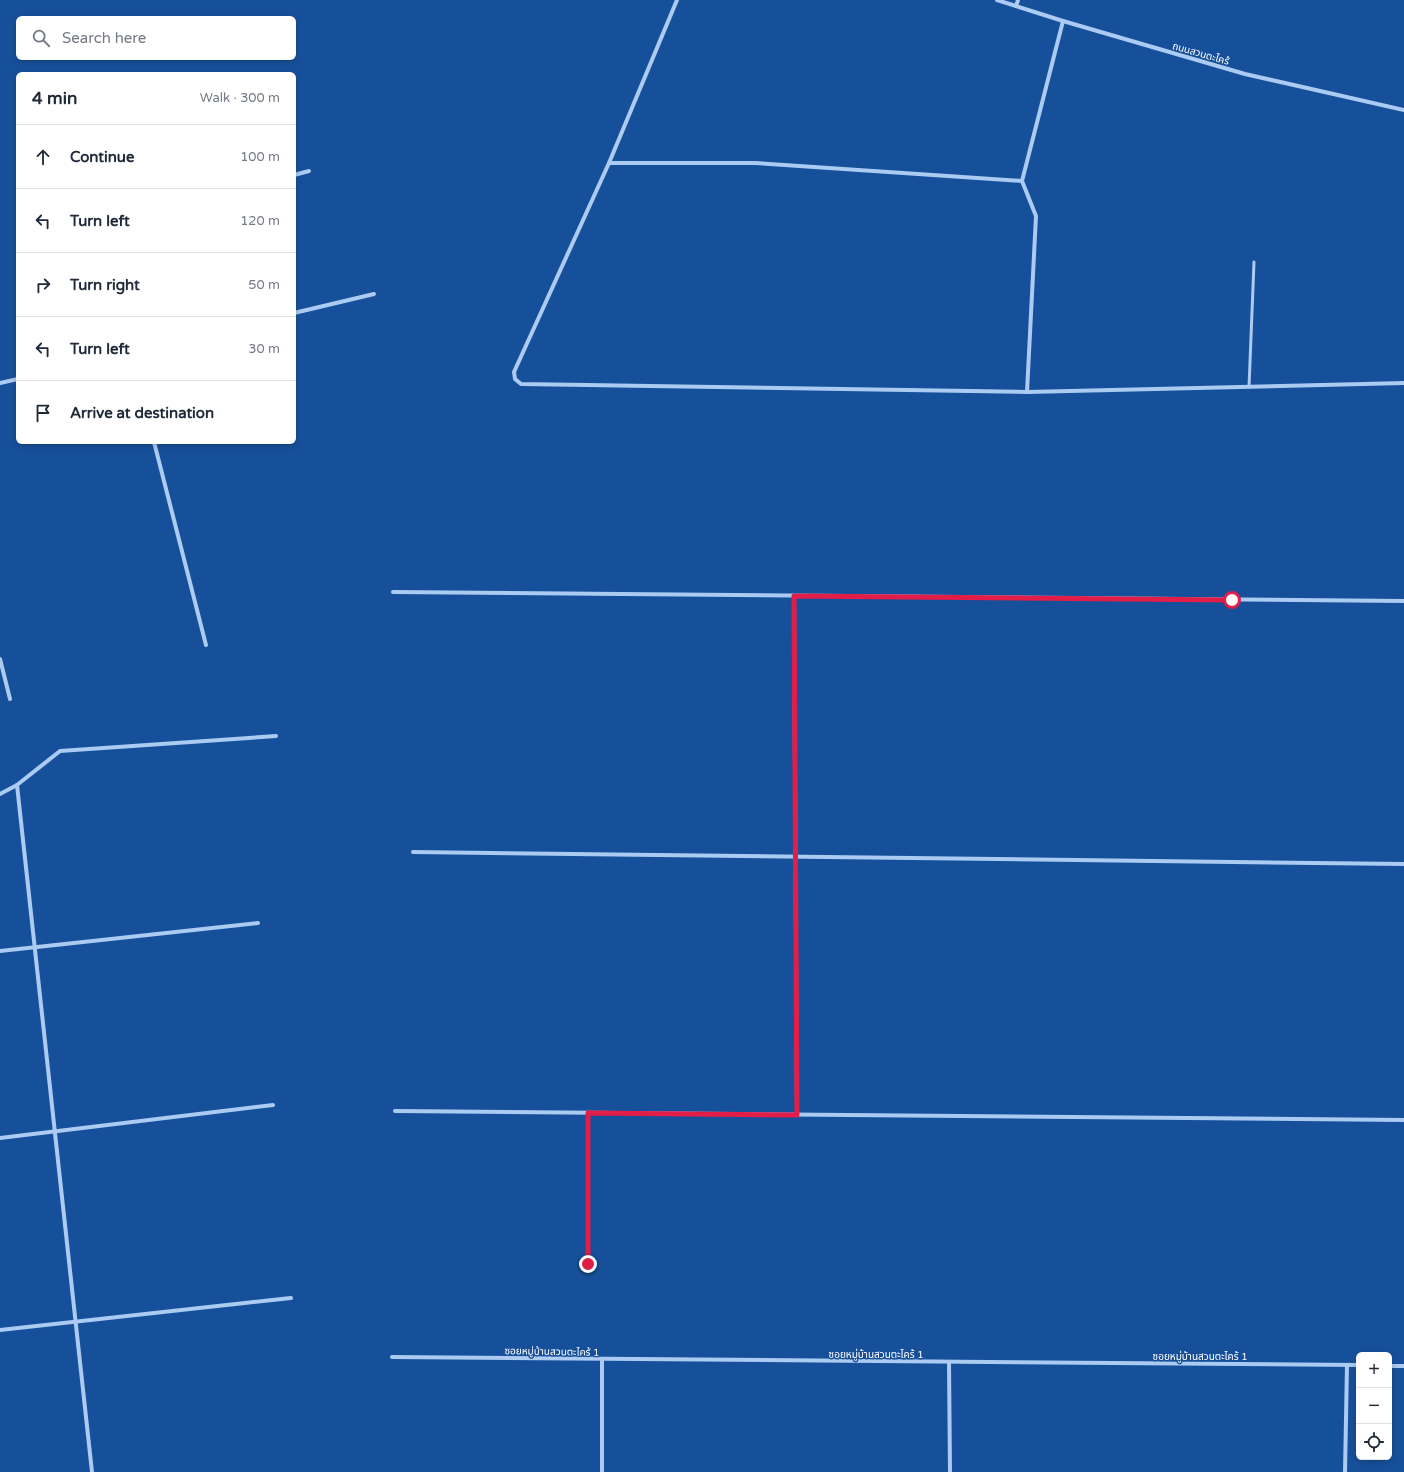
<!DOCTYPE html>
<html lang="en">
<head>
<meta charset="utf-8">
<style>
	:root { --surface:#fff; --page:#f2f2f3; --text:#1f2937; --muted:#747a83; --line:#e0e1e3 }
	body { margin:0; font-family:"Varela Round","Noto Sans Thai",sans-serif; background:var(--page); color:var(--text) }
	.controls { position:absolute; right:12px; bottom:12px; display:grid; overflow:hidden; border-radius:6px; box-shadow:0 2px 6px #0003 }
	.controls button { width:36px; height:36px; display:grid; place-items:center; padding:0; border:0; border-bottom:1px solid var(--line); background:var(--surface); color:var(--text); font:20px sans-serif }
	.stop { position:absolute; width:12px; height:12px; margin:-9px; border:3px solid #e11d48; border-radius:50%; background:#fff }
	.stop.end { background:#e11d48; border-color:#fff; box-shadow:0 1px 4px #0008 }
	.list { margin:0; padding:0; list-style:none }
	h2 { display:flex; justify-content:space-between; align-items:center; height:52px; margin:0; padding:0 16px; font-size:17px }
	h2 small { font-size:13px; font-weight:400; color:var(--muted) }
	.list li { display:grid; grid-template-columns:26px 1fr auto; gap:12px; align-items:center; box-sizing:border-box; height:64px; padding:0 16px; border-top:1px solid var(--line) }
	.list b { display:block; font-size:15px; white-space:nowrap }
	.list em { font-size:13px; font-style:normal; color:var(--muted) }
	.icon { flex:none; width:22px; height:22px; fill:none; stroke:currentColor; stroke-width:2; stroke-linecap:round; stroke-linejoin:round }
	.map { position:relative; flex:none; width:1404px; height:1472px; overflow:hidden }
	.search { position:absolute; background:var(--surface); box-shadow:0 2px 6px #0003; left:16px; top:16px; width:280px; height:44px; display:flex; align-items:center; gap:10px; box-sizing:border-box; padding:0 14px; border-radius:6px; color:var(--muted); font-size:15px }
	.panel { position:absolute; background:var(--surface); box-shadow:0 2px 6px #0003; left:16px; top:72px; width:280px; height:372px; border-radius:6px }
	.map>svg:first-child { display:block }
</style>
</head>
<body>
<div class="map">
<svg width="1404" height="1472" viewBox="0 0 1404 1472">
	<rect width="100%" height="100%" fill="#17509a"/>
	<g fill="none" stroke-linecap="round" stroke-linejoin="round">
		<polyline stroke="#abcbf2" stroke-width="3" points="1249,387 1254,262"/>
		<g stroke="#abcbf2" stroke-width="4">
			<polyline points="677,0 609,163 514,372 515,379 521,384 1027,392 1404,383"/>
			<polyline points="997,0 1063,21 1245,74 1404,110"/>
			<polyline points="1016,6 1018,0"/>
			<polyline points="609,163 755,163 1022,181"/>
			<polyline points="294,175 309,171"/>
			<polyline points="294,313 374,294"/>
			<polyline points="0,383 18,379"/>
			<polyline points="1027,392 1036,216 1022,181 1063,21"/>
			<polyline points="154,442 206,645"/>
			<polyline points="393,592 1404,601"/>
			<polyline points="794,596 797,1115"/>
			<polyline points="0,659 10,699"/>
			<polyline points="17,785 92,1472"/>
			<polyline points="0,794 17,785 60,751 276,736"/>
			<polyline points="413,852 1404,864"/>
			<polyline points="0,951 258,923"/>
			<polyline points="395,1111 1404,1120"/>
			<polyline points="588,1113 588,1264"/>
			<polyline points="0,1138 273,1105"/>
			<polyline points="0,1330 291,1298"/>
			<polyline points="392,1357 1359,1365"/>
			<polyline points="602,1360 602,1472"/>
			<polyline points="949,1362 950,1472"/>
			<polyline points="1389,1366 1404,1366"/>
			<polyline points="1345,1472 1347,1365"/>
		</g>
	</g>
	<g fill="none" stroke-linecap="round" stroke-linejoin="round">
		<polyline stroke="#e11d48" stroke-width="5" points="588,1264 588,1113 797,1115 794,596 1232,600"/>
	</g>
	<g text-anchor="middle" stroke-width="3" stroke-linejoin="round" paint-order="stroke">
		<g font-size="10" fill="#fff" stroke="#17509a">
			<text transform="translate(1201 53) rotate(16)" y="4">ถนนสวนตะไคร้</text>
			<text transform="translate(552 1351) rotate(1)" y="4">ซอยหมู่บ้านสวนตะไคร้ 1</text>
			<text x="876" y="1358">ซอยหมู่บ้านสวนตะไคร้ 1</text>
			<text x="1200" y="1360">ซอยหมู่บ้านสวนตะไคร้ 1</text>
		</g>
	</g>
</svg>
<div class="controls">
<button>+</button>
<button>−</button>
<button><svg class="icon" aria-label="locate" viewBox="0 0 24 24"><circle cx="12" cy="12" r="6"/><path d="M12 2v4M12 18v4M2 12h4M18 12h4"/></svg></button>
</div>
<div class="stop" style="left:1232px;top:600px"></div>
<div class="stop end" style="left:588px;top:1264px"></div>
<div class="search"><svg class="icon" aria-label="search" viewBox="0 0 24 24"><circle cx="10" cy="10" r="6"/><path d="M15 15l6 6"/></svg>Search here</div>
<section class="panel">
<h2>4 min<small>Walk · 300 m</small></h2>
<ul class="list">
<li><svg class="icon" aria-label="ahead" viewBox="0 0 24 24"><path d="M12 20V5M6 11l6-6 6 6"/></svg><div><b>Continue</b></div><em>100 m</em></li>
<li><svg class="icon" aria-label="left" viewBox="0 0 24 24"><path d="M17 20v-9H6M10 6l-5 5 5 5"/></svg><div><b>Turn left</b></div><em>120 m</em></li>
<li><svg class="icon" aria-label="right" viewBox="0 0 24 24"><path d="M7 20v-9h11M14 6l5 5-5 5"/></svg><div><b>Turn right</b></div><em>50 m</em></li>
<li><svg class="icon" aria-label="left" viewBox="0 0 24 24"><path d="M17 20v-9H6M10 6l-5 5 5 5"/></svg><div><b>Turn left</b></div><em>30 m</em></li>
<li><svg class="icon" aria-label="arrive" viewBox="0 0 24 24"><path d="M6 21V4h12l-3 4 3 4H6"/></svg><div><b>Arrive at destination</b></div></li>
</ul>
</section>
</div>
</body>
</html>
